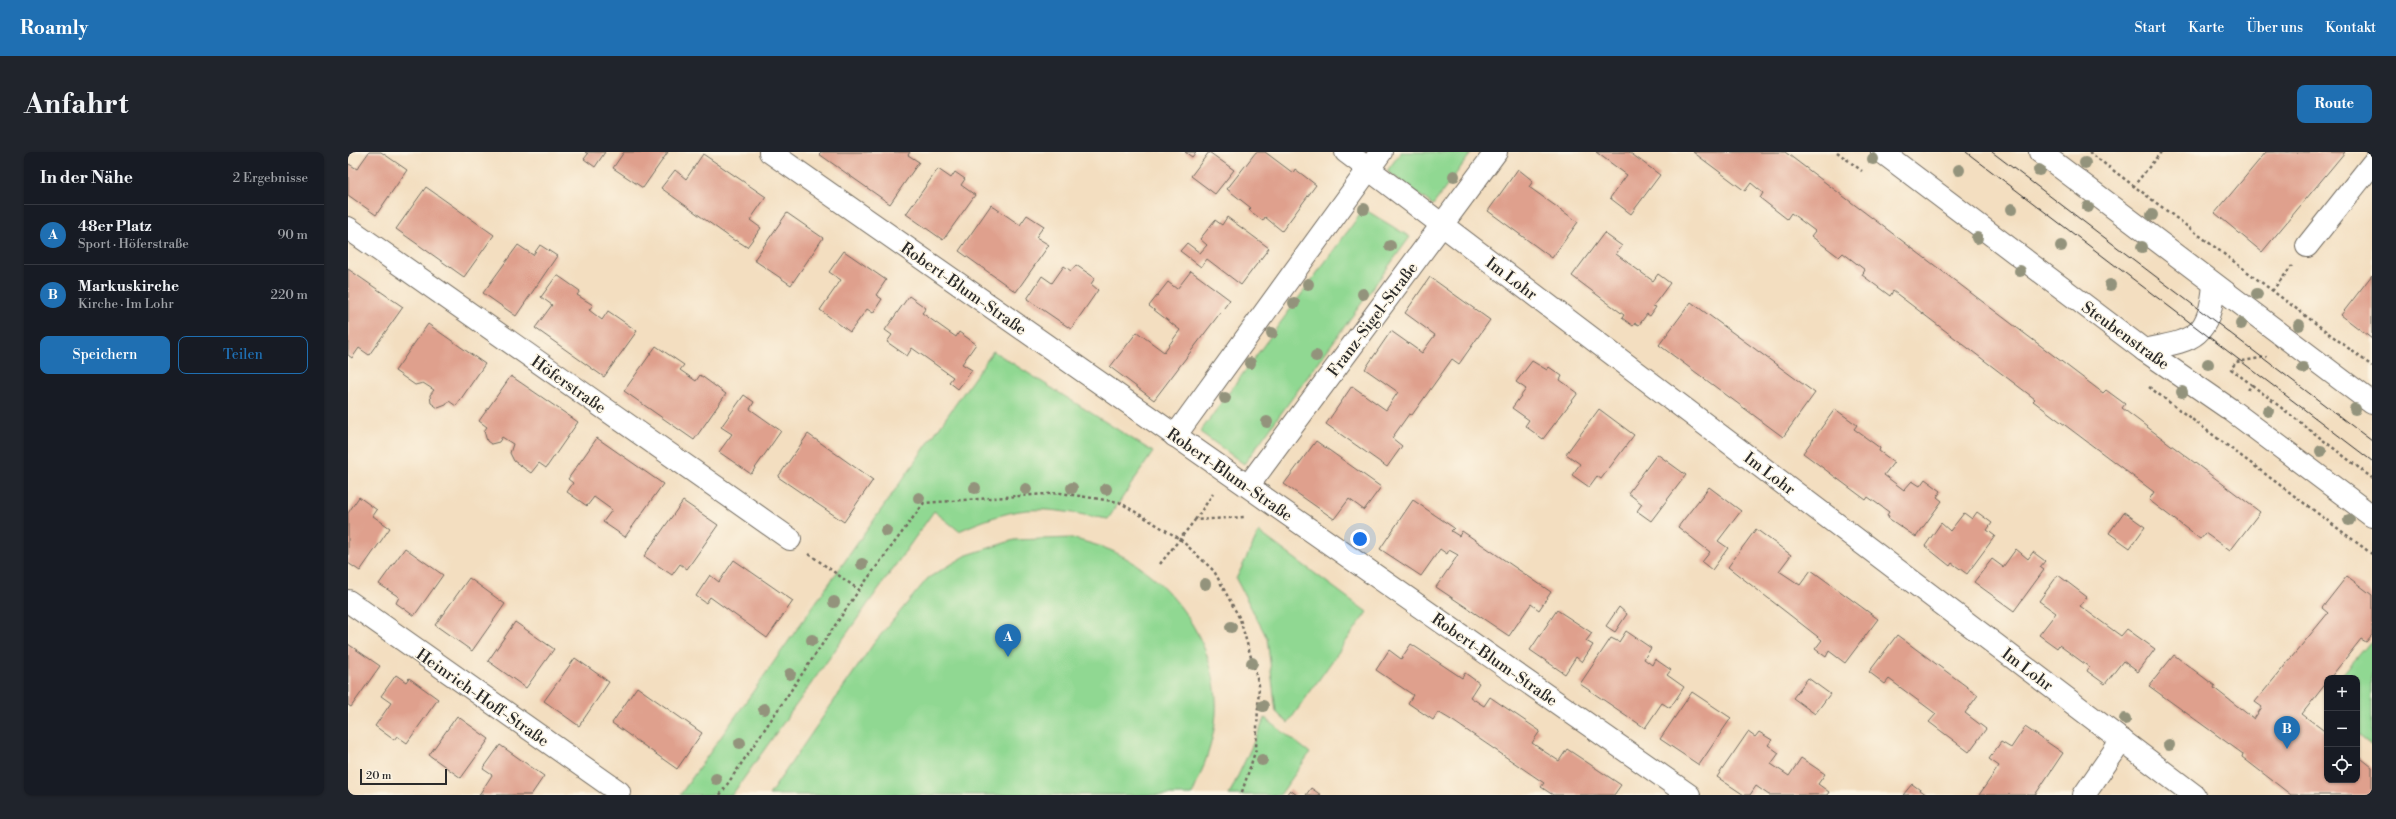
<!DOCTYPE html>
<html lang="de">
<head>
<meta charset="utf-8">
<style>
	:root { --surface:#171b24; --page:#20242c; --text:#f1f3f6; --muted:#9ea1a6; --line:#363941; --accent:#1f6fb2 }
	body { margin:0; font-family:"Libre Bodoni",serif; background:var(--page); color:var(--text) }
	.controls { position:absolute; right:12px; bottom:12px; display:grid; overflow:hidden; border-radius:8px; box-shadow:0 1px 3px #0004 }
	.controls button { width:36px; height:36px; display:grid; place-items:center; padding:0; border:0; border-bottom:1px solid var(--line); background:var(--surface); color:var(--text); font:20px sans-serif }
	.scale { position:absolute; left:12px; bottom:10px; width:87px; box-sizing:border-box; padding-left:4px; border:2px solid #2b2b2b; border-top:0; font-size:11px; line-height:14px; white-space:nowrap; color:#2b2b2b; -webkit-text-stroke:3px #fcf5e5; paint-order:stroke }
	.you { position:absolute; left:1012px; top:387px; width:14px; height:14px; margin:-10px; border:3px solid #fff; border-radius:50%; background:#1a73e8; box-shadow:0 0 0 6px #1a73e833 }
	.badge { display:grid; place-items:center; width:26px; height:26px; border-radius:50%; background:var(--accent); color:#fff; font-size:13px; font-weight:700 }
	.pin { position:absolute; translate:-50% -33px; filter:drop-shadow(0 1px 2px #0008) }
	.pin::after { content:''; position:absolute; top:21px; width:14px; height:12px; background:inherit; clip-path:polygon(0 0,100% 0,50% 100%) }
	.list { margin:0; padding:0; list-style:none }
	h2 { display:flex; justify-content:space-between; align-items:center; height:52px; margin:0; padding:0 16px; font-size:17px }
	h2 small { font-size:13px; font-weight:400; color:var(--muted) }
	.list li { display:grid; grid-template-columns:26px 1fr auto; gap:12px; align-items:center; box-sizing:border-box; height:60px; padding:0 16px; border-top:1px solid var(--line) }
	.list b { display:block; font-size:15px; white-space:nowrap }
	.list p { margin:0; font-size:13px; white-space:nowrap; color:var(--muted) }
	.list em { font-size:13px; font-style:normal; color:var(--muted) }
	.actions { display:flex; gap:8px; padding:12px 16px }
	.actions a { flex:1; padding:9px 0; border:1px solid var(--accent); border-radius:8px; text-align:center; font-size:14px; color:var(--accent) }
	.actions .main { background:var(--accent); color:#fff }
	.icon { flex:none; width:22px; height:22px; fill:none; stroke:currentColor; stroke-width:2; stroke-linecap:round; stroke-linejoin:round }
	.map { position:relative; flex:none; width:2024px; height:643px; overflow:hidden; border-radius:8px }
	header { display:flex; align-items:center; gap:24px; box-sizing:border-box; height:56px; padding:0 20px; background:var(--accent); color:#fff }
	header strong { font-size:19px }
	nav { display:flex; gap:22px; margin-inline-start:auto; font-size:14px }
	.intro { display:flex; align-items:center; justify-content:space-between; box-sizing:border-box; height:96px; padding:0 24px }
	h1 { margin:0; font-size:28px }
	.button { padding:10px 18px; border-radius:8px; background:var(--accent); color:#fff; font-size:14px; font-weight:700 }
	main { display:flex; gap:24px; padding:0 24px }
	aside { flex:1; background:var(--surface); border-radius:8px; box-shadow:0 1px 3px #0004 }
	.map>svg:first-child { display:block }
</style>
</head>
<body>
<header>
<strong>Roamly</strong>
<nav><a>Start</a><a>Karte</a><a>Über uns</a><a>Kontakt</a></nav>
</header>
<div class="intro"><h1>Anfahrt</h1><a class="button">Route</a></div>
<main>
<aside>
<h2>In der Nähe<small>2 Ergebnisse</small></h2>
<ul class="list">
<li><span class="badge">A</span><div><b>48er Platz</b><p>Sport · Höferstraße</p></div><em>90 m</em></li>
<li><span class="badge">B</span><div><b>Markuskirche</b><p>Kirche · Im Lohr</p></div><em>220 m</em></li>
</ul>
<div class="actions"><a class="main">Speichern</a><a>Teilen</a></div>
</aside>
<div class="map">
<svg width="2024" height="643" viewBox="0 0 2024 643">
	<rect width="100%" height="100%" fill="#fcf5e5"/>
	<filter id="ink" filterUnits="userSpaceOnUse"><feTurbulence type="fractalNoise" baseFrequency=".025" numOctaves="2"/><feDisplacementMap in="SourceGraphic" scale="8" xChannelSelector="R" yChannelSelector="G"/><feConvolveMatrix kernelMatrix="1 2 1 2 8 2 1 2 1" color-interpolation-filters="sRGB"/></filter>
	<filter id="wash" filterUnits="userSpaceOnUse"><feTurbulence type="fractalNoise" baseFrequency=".012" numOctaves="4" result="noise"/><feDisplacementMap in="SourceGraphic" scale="16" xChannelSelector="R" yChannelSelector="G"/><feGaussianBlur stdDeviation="0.9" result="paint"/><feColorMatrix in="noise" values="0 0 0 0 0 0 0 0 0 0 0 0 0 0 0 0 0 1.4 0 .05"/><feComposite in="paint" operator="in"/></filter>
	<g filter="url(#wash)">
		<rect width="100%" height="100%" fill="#f3dec0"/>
		<g fill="#90d892" stroke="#5e825e">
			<polygon points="1053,0 1124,0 1085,53 1039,19"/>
			<polygon points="1016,57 1062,85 896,312 852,280"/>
			<path d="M645,199L805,300L760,367C734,363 706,356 679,358C657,360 631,370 611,379L586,359L384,643H332Z"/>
			<polygon points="911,380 1019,460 940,571 928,560 919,486 888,427"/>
			<path d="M724,386C737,390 750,393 762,398C823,424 872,495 868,562C866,590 855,617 844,643H421L526,491L580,426L619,403L666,388Z"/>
			<polygon points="2024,488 2024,594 2009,582 2009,526 1991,526"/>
			<polygon points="917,566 962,601 932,643 881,643"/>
		</g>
		<g id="blocks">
			<g fill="#dfa08d">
				<polygon points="21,0 33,0 59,18 28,63 0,43 0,15 1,12 9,17"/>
				<polygon points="237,0 257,0 247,15 236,7 240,2"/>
				<polygon points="276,0 320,0 295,36 265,16"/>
				<polygon points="473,0 562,0 560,3 571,10 542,52 471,2"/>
				<polygon points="837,0 848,0 844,5"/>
				<polygon points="861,0 886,18 867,42 843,24"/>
				<polygon points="908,0 917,0 945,21 947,17 968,33 934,79 917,65 915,69 901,58 903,56 879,37"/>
				<polygon points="1248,0 1281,0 1312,23 1283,62 1262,46 1279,23"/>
				<polygon points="1345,0 1437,0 1755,241 1758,238 1777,252 1774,256 1912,360 1882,399 1857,381 1852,387 1801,348 1806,340 1685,249 1687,247 1545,139 1542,144 1514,123 1517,118 1495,101 1491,105 1463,84 1467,79 1443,61 1439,67 1412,46 1415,41 1403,31 1397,39"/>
				<polygon points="1918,0 1997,0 1914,100 1867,61"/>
				<polygon points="355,2 418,45 402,68 413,76 399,95 388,88 387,89 313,36 327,18 338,27"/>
				<polygon points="590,17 603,26 607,20 617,27 613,33 627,43 595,88 558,62"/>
				<polygon points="1170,17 1185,29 1181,35 1230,70 1204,106 1140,59"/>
				<polygon points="78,35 146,83 116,125 48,77"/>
				<polygon points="643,53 672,73 679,63 696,74 688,85 701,93 668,140 611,99"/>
				<polygon points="439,61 475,86 443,133 406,108"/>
				<polygon points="879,65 921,96 893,133 859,107 853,115 832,99 839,91 852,101 859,93 852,87 867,68 874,73"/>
				<polygon points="1256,81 1274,94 1268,102 1283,113 1305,129 1310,122 1322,131 1305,154 1308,155 1302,164 1299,162 1291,173 1287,171 1285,174 1274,166 1276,163 1224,124"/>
				<polygon points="170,93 185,103 192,93 209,104 168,164 135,141"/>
				<polygon points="496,99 538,128 528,143 534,147 525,161 519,157 502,180 472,158 493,128 481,120"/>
				<polygon points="728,113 747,126 743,132 750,138 723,177 679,147 694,124 704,131 716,114 723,119"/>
				<polygon points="0,117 55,155 21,203 11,196 4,206 0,203"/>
				<polygon points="843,119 882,148 806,248 762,215 789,180 816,200 832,178 801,154 820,130 829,137"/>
				<polygon points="209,123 232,139 229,143 245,153 241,158 254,168 260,159 289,179 256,225 187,176 204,153 193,145"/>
				<polygon points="2024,123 2024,187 1993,163"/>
				<polygon points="1082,125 1142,168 1111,212 1104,207 1064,263 1061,262 1044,286 1054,294 1039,315 978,272 1004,234 1038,258 1050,240 1017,217 1043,179 1074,201 1081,191 1087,183 1057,161"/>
				<polygon points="561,144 578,156 574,161 608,185 611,180 628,192 614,212 624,218 610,237 601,230 605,225 564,196 559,204 539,190 544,183 537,178"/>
				<polygon points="1343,150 1467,241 1435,285 1311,193"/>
				<polygon points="80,172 137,212 108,254 101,249 98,253 90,256 83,251 82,243 86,238 75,231 67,233 47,219"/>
				<polygon points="308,194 336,213 332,218 348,229 352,223 378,242 346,288 276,239"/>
				<polygon points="1184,209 1199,218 1201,215 1214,224 1212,228 1230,241 1195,287 1177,274 1181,268 1164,256 1178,237 1168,230"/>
				<polygon points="163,224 230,270 198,316 191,311 183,321 166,309 162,301 165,292 154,285 151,290 143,292 139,289 136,279 139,275 131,269"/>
				<polygon points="396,243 406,250 402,257 433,279 403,322 371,300 384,282 373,275"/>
				<polygon points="1251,257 1286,283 1253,327 1249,324 1241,335 1224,323 1232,312 1218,302"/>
				<polygon points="1487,257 1509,273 1506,277 1532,296 1531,299 1546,310 1536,323 1556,338 1564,329 1572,334 1577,327 1593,339 1589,345 1594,349 1568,385 1540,366 1541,364 1539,363 1541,360 1520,345 1518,348 1455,301"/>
				<polygon points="460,282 525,328 496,370 430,325"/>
				<polygon points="249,286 315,332 277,385 255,370 264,358 246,345 239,354 219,340 225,331 220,327"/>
				<polygon points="968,289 1033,335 1016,358 1001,347 986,367 936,332"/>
				<polygon points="1309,302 1338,323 1303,369 1289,359 1294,352 1280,341"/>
				<polygon points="1361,335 1393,359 1370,389 1380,396 1364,418 1354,410 1362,400 1330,375"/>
				<polygon points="11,345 29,358 25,364 42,376 12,419 0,411 0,361"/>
				<polygon points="1065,348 1106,376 1103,379 1111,384 1114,379 1203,440 1191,458 1183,452 1161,484 1088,435 1110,403 1101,398 1099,402 1092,397 1073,424 1032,397"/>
				<polygon points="335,349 370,373 339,417 332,412 324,423 296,404"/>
				<polygon points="1629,360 1644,371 1639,378 1647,384 1619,422 1604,411 1602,414 1577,394 1593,371 1602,379 1616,361 1624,367"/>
				<polygon points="1776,360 1797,375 1782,396 1761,381"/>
				<polygon points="1408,377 1443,403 1431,419 1452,433 1463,418 1530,467 1497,511 1481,499 1478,505 1467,497 1474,488 1380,415"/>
				<polygon points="57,396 95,423 66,464 48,451 51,445 31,432"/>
				<polygon points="1668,397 1680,407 1685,400 1697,409 1692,415 1696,418 1666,459 1626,430 1644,407 1655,415"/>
				<polygon points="386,408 445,449 419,486 362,445 358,451 348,444 362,423 371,430"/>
				<polygon points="1710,423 1739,445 1732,454 1773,484 1779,477 1807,497 1790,520 1775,509 1757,532 1739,519 1741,515 1711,493 1709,496 1691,483 1708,461 1691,449"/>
				<polygon points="1999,424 2024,443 2024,483 2018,490 2013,487 1982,526 1979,526 1979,530 1954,562 1979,581 1979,628 2009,628 2009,603 2024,615 2024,643 1943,643 1894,605 1895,602 1801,534 1826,503 1867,534 1866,536 1906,567 1914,555 1907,550 1980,461 1974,456"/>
				<polygon points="121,426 157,452 124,499 87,473"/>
				<polygon points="1271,455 1279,462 1267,480 1258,474"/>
				<polygon points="1209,458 1244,481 1238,489 1245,493 1234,510 1228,505 1217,522 1182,498"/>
				<polygon points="167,470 206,497 178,536 140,509"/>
				<polygon points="1278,479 1303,496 1296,507 1304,513 1307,507 1323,518 1319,523 1336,535 1322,556 1314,551 1297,576 1232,532 1263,486 1271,490"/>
				<polygon points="1549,483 1630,543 1617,561 1638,577 1621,600 1581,570 1588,562 1541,527 1537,532 1521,520"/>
				<polygon points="0,492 32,514 3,555 0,553"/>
				<polygon points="1063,492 1114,526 1117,521 1131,531 1122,545 1136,554 1142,545 1192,579 1184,591 1197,600 1211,609 1219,597 1273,633 1266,643 1205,643 1193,635 1196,631 1105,569 1090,560 1085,568 1060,551 1065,543 1028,518 1041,498 1053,507"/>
				<polygon points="227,506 261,530 231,574 196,549"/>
				<polygon points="48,523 58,530 61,526 90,547 59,591 49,584 46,588 27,574 43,551 33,544"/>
				<polygon points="1460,526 1482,542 1467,562 1445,546"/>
				<polygon points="289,535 354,581 329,617 264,571"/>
				<polygon points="1344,540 1383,566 1351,613 1312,587"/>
				<polygon points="109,564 141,587 113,626 81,603"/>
				<polygon points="1677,575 1715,601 1687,643 1631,643 1651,614 1641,607 1653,590 1663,596"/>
				<polygon points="1400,580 1407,585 1411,580 1424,588 1420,593 1431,601 1423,612 1441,624 1453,606 1477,622 1470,632 1481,640 1479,643 1421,643 1408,634 1402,643 1396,643 1369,625"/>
				<polygon points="152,593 196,624 183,643 131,643 144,623 135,617"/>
				<polygon points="1564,632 1579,643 1555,643"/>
				<polygon points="963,636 973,643 958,643"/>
				<polygon points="942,638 949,643 938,643"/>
			</g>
		</g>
	</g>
	<g filter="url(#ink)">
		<use href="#blocks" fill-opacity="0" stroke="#716a5f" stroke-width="1"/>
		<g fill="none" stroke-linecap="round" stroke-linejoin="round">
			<defs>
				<g id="minor">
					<polyline points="422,0 1341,643"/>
					<polyline points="998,0 1846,643"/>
					<polyline points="1534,0 1796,198 1883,258 2024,364"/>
					<polyline points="1692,0 2024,251"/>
					<polyline points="0,76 442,387"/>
					<polyline points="1959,94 2024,12"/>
					<path d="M1796,198C1844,188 1861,188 1866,133"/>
					<polyline points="827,284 1033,0"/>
					<polyline points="900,334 1148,0"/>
					<polyline points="0,449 271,640"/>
					<polyline points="1736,643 1774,588"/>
				</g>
			</defs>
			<use href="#minor" stroke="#716a5f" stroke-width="24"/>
			<g stroke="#716a5f" stroke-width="2.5" stroke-dasharray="3 3" stroke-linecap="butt">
				<polyline points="1489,0 1514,19"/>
				<polyline points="1741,0 2024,214"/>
				<polyline points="1785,35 1813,0"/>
				<polyline points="1924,139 1944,114"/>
				<polyline points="1904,233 2024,326"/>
				<polyline points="1801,235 2024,402"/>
				<polyline points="1900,238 1904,233 1883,217 1888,210 1919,205"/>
				<polyline points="847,368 865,342"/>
				<polyline points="461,402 511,438"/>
				<polyline points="812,412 847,368 897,365"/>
				<polyline points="372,643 511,438 576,351 712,341 771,350 832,387 866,419 892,467 911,533 908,597 893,643"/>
			</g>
			<use href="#minor" stroke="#fff" stroke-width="22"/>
			<g stroke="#2b2b2b" stroke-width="1">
				<polyline points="1618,0 2024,309"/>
				<polyline points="1644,0 2024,289"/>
			</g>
		</g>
		<g fill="#93937c">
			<circle cx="1525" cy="7" r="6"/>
			<circle cx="1737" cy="11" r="6"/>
			<circle cx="1611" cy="18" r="6"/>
			<circle cx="1691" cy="18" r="6"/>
			<circle cx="1106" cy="24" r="6"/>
			<circle cx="1740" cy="55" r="6"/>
			<circle cx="1016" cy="57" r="6"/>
			<circle cx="1664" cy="57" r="6"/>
			<circle cx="1804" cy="63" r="6"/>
			<circle cx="1629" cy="86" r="6"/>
			<circle cx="1042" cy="94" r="6"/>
			<circle cx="1713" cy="94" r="6"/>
			<circle cx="1794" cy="95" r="6"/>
			<circle cx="1672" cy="119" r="6"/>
			<circle cx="960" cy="132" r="6"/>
			<circle cx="1762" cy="133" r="6"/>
			<circle cx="1015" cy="142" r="6"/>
			<circle cx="1909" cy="142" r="6"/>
			<circle cx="946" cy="151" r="6"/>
			<circle cx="1893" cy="172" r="6"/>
			<circle cx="1951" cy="173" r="6"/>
			<circle cx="924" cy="181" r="6"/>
			<circle cx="968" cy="204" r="6"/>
			<circle cx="902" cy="211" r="6"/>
			<circle cx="1860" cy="212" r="6"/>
			<circle cx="1955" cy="216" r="6"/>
			<circle cx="1834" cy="240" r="6"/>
			<circle cx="877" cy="246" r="6"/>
			<circle cx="2007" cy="257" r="6"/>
			<circle cx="1920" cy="259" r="6"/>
			<circle cx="919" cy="270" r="6"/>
			<circle cx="1973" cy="299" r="6"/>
			<circle cx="627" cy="336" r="6"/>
			<circle cx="724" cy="336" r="6"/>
			<circle cx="678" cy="337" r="6"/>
			<circle cx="758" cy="337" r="6"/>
			<circle cx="571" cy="346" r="6"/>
			<circle cx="2001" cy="368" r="6"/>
			<circle cx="538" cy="379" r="6"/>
			<circle cx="514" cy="412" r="6"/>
			<circle cx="857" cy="432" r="6"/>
			<circle cx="486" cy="450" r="6"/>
			<circle cx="883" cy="475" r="6"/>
			<circle cx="464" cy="488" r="6"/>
			<circle cx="904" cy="511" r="6"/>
			<circle cx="442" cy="522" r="6"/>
			<circle cx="915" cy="554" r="6"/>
			<circle cx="416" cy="557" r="6"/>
			<circle cx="1777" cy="567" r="6"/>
			<circle cx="392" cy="591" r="6"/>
			<circle cx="1821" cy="593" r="6"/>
			<circle cx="914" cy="608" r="6"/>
			<circle cx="368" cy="627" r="6"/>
		</g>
	</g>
	<g text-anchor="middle" stroke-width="3" stroke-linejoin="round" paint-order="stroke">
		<g font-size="16" fill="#2b2b2b" stroke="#fcf5e5">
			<text transform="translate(1164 126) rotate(37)" y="6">Im Lohr</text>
			<text transform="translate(616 136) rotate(35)" y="6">Robert-Blum-Straße</text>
			<text transform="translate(1024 167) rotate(-53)" y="6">Franz-Sigel-Straße</text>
			<text transform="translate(1778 183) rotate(36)" y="6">Steubenstraße</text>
			<text transform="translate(221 232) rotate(35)" y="6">Höferstraße</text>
			<text transform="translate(1422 321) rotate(37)" y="6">Im Lohr</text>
			<text transform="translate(882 322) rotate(35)" y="6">Robert-Blum-Straße</text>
			<text transform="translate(1147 507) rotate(35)" y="6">Robert-Blum-Straße</text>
			<text transform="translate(1680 517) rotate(37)" y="6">Im Lohr</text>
			<text transform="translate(135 545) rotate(35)" y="6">Heinrich-Hoff-Straße</text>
		</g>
	</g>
</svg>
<div class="controls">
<button>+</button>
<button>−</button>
<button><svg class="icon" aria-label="locate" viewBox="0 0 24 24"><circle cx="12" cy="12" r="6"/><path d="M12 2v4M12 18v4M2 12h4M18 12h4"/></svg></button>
</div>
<div class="scale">20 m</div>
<div class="you"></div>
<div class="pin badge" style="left:660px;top:505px">A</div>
<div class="pin badge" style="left:1939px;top:597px">B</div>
</div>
</main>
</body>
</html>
